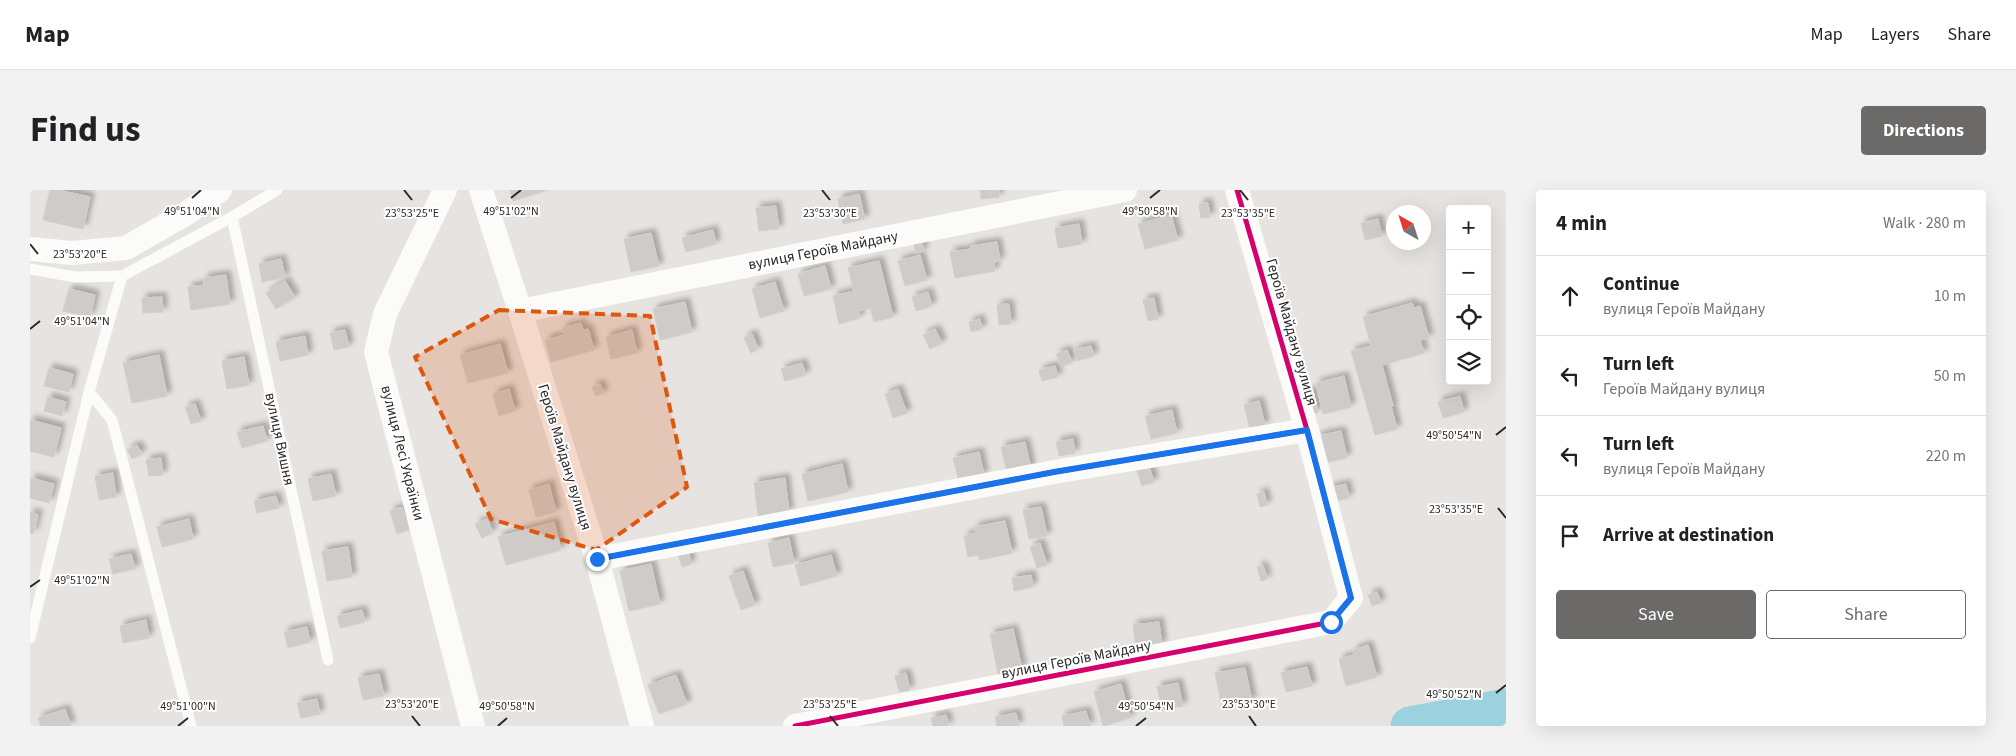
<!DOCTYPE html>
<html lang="en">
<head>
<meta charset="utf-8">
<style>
	:root { --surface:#fff; --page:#f2f2f2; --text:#202124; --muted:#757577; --line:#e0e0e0; --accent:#6c6a69 }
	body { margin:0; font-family:"Source Sans 3",sans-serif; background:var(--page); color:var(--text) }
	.controls { position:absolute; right:15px; top:15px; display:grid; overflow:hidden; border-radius:5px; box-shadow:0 5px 20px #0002 }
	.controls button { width:45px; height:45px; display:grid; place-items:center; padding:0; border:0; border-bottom:1px solid var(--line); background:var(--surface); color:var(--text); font:25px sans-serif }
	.compass { position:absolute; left:1356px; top:15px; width:45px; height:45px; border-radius:50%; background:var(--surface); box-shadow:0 5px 20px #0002; rotate:321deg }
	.stop { position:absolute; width:15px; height:15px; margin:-11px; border:4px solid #1a73e8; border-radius:50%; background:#fff }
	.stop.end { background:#1a73e8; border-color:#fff; box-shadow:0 1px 5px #0008 }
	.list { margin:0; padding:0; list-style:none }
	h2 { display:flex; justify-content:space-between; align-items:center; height:65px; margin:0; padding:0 20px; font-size:21px }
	h2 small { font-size:16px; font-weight:400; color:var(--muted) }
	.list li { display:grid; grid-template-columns:32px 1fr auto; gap:15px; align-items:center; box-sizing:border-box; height:80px; padding:0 20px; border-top:1px solid var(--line) }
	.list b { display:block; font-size:19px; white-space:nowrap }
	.list p { margin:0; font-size:16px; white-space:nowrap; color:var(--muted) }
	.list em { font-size:16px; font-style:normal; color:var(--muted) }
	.actions { display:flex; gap:10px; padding:15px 20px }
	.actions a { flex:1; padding:11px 0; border:1px solid var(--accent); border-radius:5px; text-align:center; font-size:18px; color:var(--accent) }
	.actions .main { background:var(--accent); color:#fff }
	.icon { flex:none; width:28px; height:28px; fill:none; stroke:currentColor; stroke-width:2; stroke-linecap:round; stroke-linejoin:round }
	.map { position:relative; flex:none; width:1476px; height:536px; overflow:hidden; border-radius:5px }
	header { display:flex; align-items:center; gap:30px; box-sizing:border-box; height:70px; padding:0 25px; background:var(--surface); border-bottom:1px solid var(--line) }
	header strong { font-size:24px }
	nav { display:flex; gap:28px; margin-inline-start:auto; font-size:18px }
	.intro { display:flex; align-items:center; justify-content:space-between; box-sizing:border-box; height:120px; padding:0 30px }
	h1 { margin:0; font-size:35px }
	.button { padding:12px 22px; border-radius:5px; background:var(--accent); color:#fff; font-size:18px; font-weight:700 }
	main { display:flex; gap:30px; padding:0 30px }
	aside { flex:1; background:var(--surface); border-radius:5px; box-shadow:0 5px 20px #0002 }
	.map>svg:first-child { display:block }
</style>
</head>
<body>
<header>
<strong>Map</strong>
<nav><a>Map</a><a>Layers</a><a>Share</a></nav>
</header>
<div class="intro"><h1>Find us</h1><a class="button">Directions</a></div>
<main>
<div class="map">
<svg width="1476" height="536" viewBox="0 0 1476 536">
	<defs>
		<filter id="shadow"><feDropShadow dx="4.5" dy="-4.5" stdDeviation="2.5" flood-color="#0004"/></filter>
	</defs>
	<rect width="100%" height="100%" fill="#e7e3e0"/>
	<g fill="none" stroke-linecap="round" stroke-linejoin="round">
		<polyline stroke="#9cd2df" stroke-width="39" points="1380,536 1476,518"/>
	</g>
	<g fill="#cecbc9" stroke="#d2cfcc" filter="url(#shadow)">
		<polygon points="20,0 28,0 60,7 53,39 13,30"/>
		<polygon points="480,0 514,0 514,1 483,11"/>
		<polygon points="950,0 969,0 969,7 951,9"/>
		<polygon points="829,4 835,29 813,34 808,9"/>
		<polygon points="1178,13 1180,27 1171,28 1169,14"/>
		<polygon points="746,16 749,39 729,41 726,18"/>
		<polygon points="1141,25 1148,50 1115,59 1108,34"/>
		<polygon points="1348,29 1352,46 1335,50 1331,33"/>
		<polygon points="1049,34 1052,54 1028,58 1025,38"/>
		<polygon points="683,40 686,54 656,62 652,48"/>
		<polygon points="621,43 629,76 601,82 594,49"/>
		<polygon points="891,49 894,61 886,63 883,51"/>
		<polygon points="967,52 970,71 964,72 965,81 925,88 920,62 941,59 940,56"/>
		<polygon points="890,65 897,90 875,96 868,71"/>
		<polygon points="251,69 255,87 232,92 229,74"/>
		<polygon points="849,71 863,127 844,132 840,118 829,121 818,78"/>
		<polygon points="795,76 801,99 774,106 768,84"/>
		<polygon points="196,85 200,114 161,120 158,97 174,95 174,88"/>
		<polygon points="255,91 265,107 246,119 236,103"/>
		<polygon points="745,92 754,121 730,128 722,99"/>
		<polygon points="39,99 65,105 60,127 33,121"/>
		<polygon points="824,101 830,128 809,134 803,106"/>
		<polygon points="898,102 902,116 886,121 882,107"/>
		<polygon points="132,107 133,122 113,123 112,108"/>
		<polygon points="1124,108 1128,129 1118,131 1113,110"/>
		<polygon points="655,112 662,142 630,150 623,119"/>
		<polygon points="1382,113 1384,118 1390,116 1399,148 1390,150 1394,163 1352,175 1363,216 1361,216 1367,239 1345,245 1321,161 1341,156 1333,127"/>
		<polygon points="979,114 981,134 969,135 967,115"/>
		<polygon points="950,129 952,139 941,142 939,132"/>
		<polygon points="551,133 553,140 558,139 564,160 521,172 515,150 534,145 532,138"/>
		<polygon points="905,139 912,153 900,159 893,145"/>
		<polygon points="315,140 319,157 304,160 300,143"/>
		<polygon points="602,140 607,163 581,169 576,147"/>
		<polygon points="722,144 728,159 721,163 714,148"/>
		<polygon points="275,146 278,165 250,171 246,152"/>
		<polygon points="470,154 478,183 438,193 430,165"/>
		<polygon points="1061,156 1064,166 1047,171 1044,160"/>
		<polygon points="1037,160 1042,172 1032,177 1026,164"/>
		<polygon points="129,165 137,206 102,213 93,173"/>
		<polygon points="214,167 219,195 197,199 192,171"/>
		<polygon points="772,173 776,185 755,191 751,179"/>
		<polygon points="1025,176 1028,187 1012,191 1009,180"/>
		<polygon points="19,178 43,184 39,202 14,196"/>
		<polygon points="1314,186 1321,217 1293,224 1286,193"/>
		<polygon points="570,194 574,203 566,206 562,197"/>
		<polygon points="479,199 485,221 469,226 463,204"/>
		<polygon points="868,199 877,223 863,228 855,204"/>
		<polygon points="1283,201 1288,222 1279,224 1274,203"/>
		<polygon points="1430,206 1434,222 1413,228 1408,212"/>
		<polygon points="18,207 36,212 32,226 14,221"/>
		<polygon points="1229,211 1235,235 1220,239 1214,215"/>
		<polygon points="165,214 171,231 161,234 155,217"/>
		<polygon points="1142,220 1147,243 1121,249 1115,226"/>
		<polygon points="0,230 16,234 8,263 0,261"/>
		<polygon points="16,234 31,238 24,267 8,263"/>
		<polygon points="233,236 237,251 212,258 207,242"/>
		<polygon points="1311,241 1317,268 1293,273 1287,246"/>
		<polygon points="1043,249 1045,263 1029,266 1026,252"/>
		<polygon points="995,252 1001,279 977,283 971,257"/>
		<polygon points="107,255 112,264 102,269 97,260"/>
		<polygon points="949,262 954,285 929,291 923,268"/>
		<polygon points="1116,267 1124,292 1112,296 1104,272"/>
		<polygon points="131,268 133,285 119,286 116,270"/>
		<polygon points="812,274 818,302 778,311 772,284"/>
		<polygon points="83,283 86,307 69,310 65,286"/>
		<polygon points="301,284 306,306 283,311 278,289"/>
		<polygon points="1,288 24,294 19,313 0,308"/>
		<polygon points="755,288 759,322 728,326 724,293"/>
		<polygon points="519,294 526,322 506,327 499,300"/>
		<polygon points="1316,294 1319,308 1302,312 1299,298"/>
		<polygon points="1234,302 1237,315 1230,317 1227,304"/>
		<polygon points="246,306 249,318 227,323 224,311"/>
		<polygon points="372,317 380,339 367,344 360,321"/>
		<polygon points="1011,317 1017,346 999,349 993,320"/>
		<polygon points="0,322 8,325 3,344 0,343"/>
		<polygon points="159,329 163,349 132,357 127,337"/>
		<polygon points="457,329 463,342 452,348 445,334"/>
		<polygon points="975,331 982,363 950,370 948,365 938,367 934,346 946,343 944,337"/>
		<polygon points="524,332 531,360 476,375 468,347"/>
		<polygon points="759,348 764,373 743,377 738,353"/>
		<polygon points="1010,353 1017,375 1007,378 1000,357"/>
		<polygon points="318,357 322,387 297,391 292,361"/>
		<polygon points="658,360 661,374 652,377 648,363"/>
		<polygon points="101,364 105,379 83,384 79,369"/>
		<polygon points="801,365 807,386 771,396 765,375"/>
		<polygon points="621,374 630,414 599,421 590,381"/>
		<polygon points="1233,376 1237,389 1231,391 1227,377"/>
		<polygon points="713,381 725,415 711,420 699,386"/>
		<polygon points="1001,385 1003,397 984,401 982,388"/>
		<polygon points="1347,402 1351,413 1342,416 1338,405"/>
		<polygon points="332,420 335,432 310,438 307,426"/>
		<polygon points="116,430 119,448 93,453 90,436"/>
		<polygon points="1129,432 1132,455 1106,459 1103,435"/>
		<polygon points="277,437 280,452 258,458 254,442"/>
		<polygon points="983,439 992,479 968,484 960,444"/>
		<polygon points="1338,455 1347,487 1316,496 1309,469 1324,465 1323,460"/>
		<polygon points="1277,477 1282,496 1256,502 1251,483"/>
		<polygon points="1215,478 1222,511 1192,517 1185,483"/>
		<polygon points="876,483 880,500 869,502 865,486"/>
		<polygon points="349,484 354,506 333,510 328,488"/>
		<polygon points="646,485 657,514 629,524 618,495"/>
		<polygon points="1148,493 1153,516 1132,520 1127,497"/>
		<polygon points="1091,494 1100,528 1073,536 1064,502"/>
		<polygon points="287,509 290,524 271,528 267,513"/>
		<polygon points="35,519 41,536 11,536 8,528"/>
		<polygon points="1056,521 1060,536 1034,536 1032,526"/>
		<polygon points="986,523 989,536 967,536 965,527"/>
		<polygon points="916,525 919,536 903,536 901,528"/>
	</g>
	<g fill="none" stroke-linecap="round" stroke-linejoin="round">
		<g stroke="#fbfbfa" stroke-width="11">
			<polyline points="202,27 298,470"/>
			<polyline points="0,79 45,87 92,86"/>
			<polyline points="59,202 82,230 161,536"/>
			<polyline points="0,448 59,202 92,86 202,27 247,0"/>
		</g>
		<g stroke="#fbfbfa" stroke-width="24">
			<polyline points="415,0 355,124 346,162 443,536"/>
			<polyline points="451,0 490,121 567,369 612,536"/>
			<polyline points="0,59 42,63 96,58 157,23 190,0"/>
			<polyline points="490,121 1095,0"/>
			<polyline points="567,369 1024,282 1277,240"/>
			<polyline points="765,536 1301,432 1321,408 1277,240 1207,0"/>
		</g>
		<defs>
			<g id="cycleway">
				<polyline points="567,369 1024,282 1277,240"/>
				<polyline points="765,536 1301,432 1321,408 1277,240 1207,0"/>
			</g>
		</defs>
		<use href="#cycleway" stroke="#fff" stroke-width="8"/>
		<use href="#cycleway" stroke="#d6006c" stroke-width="5"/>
	</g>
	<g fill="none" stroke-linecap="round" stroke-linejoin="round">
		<polyline stroke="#1a73e8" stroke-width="6" points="567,369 1024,282 1277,240 1321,408 1301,432"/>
	</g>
	<path fill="#de570d" fill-opacity="0.2" stroke="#de570d" stroke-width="4" stroke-dasharray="10 6" stroke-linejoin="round" d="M469,120L620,126L657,297L566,360L461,329L385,167Z"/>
	<path fill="none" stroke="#292929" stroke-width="2" d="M374,0L382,10M792,0L800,10M1210,0L1218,10M162,8L171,0M481,8L491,0M1120,8L1130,0M0,54L8,64M0,139L10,131M1466,245L1476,237M1468,318L1476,328M0,397L10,390M1466,503L1476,495M382,526L390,536M800,526L808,536M1219,526L1226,536M148,536L158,528M468,536L477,528M1106,536L1116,528"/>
	<g text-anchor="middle" stroke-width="4" stroke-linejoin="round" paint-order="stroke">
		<g font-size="15" fill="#292929" stroke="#fff">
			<text transform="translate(793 60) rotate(-11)" y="5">вулиця Героїв Майдану</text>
			<text transform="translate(1262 142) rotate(74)" y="5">Героїв Майдану вулиця</text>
			<text transform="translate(250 249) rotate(78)" y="5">вулиця Вишня</text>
			<text transform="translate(373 263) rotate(76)" y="5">вулиця Лесі Українки</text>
			<text transform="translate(535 267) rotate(73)" y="5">Героїв Майдану вулиця</text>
			<text transform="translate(1046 469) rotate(-11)" y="5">вулиця Героїв Майдану</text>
		</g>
	</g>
	<g font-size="12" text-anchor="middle" fill="#292929" stroke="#fff" stroke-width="4" stroke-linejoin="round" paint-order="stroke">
		<text x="162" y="25">49°51'04"N</text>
		<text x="481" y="25">49°51'02"N</text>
		<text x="1120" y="25">49°50'58"N</text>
		<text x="382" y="27">23°53'25"E</text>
		<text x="800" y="27">23°53'30"E</text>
		<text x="1218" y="27">23°53'35"E</text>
		<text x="50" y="68">23°53'20"E</text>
		<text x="52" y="135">49°51'04"N</text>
		<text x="1424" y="249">49°50'54"N</text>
		<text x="1426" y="323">23°53'35"E</text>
		<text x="52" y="394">49°51'02"N</text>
		<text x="1424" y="508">49°50'52"N</text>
		<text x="382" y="518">23°53'20"E</text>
		<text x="800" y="518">23°53'25"E</text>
		<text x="1219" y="518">23°53'30"E</text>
		<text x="158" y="520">49°51'00"N</text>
		<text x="477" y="520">49°50'58"N</text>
		<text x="1116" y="520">49°50'54"N</text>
	</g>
</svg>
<div class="controls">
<button>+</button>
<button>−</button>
<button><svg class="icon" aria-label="locate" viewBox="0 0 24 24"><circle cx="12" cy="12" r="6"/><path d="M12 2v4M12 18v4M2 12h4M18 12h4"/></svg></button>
<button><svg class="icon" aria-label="layers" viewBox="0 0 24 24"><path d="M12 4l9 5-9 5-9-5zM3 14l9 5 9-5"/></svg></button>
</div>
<svg class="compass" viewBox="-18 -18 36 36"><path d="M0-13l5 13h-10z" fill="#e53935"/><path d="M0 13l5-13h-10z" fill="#757577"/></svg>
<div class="stop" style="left:1301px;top:432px"></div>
<div class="stop end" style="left:567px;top:369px"></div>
</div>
<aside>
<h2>4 min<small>Walk · 280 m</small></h2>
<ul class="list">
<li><svg class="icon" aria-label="ahead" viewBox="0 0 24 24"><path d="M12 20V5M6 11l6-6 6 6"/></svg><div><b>Continue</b><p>вулиця Героїв Майдану</p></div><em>10 m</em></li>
<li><svg class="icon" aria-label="left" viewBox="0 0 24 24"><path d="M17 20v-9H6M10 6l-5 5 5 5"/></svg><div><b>Turn left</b><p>Героїв Майдану вулиця</p></div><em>50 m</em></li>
<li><svg class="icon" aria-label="left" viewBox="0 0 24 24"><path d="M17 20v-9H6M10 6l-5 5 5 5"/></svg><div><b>Turn left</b><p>вулиця Героїв Майдану</p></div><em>220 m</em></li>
<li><svg class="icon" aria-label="arrive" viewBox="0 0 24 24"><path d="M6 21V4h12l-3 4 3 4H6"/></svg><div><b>Arrive at destination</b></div></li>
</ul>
<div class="actions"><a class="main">Save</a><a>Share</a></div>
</aside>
</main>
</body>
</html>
